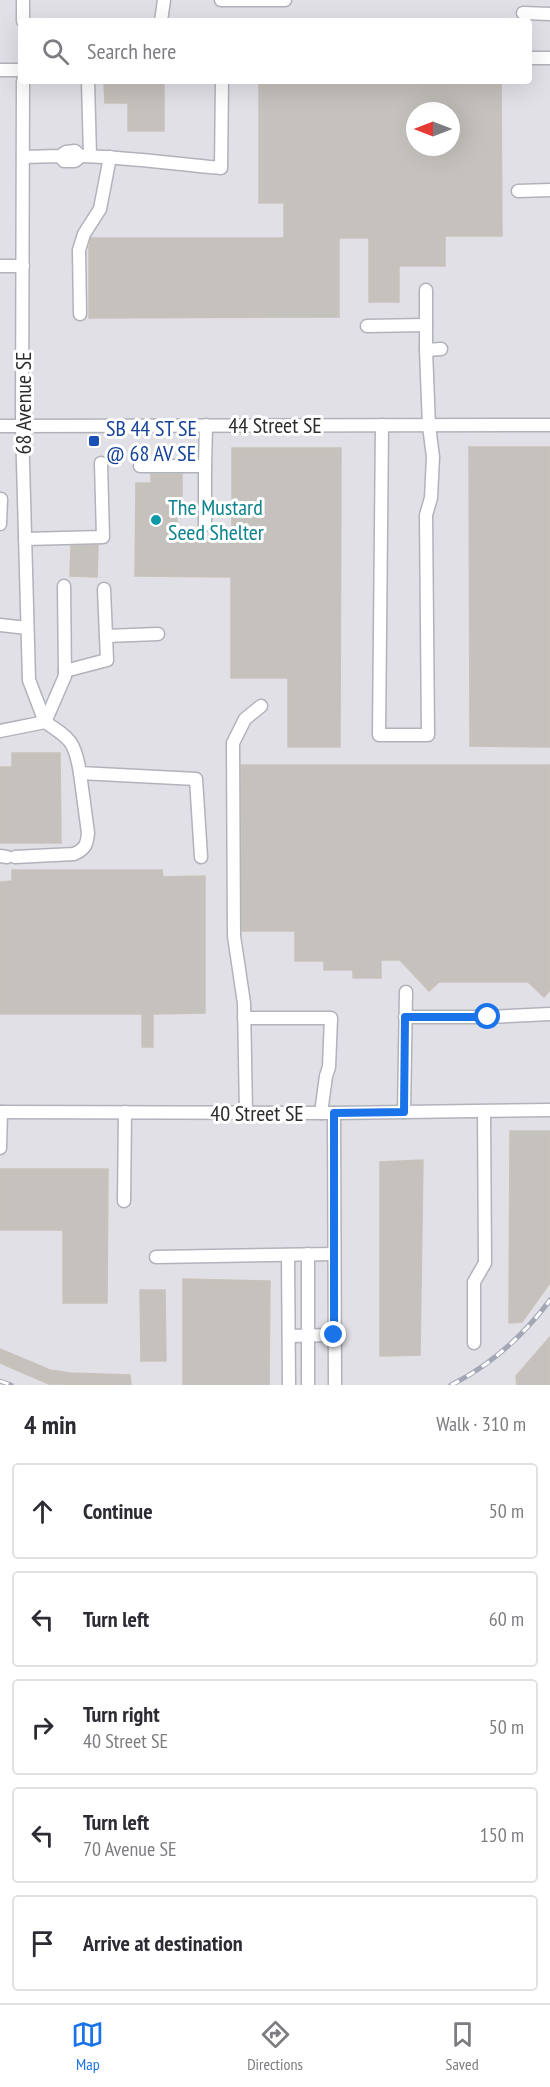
<!DOCTYPE html>
<html lang="en">
<head>
<meta charset="utf-8">
<style>
	:root { --surface:#fff; --page:#f7f7f7; --text:#2b2b33; --muted:#7c7c81; --line:#e1e1e2; --accent:#1a73e8 }
	body { margin:0; font-family:"PT Sans Narrow",sans-serif; background:var(--page); color:var(--text) }
	.compass { position:absolute; left:406px; top:102px; width:54px; height:54px; border-radius:50%; background:var(--surface); box-shadow:0 6px 24px #0002; rotate:270deg }
	.stop { position:absolute; width:18px; height:18px; margin:-14px; border:4px solid #1a73e8; border-radius:50%; background:#fff }
	.stop.end { background:#1a73e8; border-color:#fff; box-shadow:0 2px 6px #0008 }
	.list { margin:0; padding:0; list-style:none }
	h2 { display:flex; justify-content:space-between; align-items:center; height:78px; margin:0; padding:0 24px; font-size:26px }
	h2 small { font-size:20px; font-weight:400; color:var(--muted) }
	.list li { display:grid; grid-template-columns:39px 1fr auto; gap:18px; align-items:center; box-sizing:border-box; height:96px; margin:0 12px 12px; padding:0 12px; border:2px solid var(--line); border-radius:6px }
	.list b { display:block; font-size:22px; white-space:nowrap }
	.list p { margin:0; font-size:20px; white-space:nowrap; color:var(--muted) }
	.list em { font-size:20px; font-style:normal; color:var(--muted) }
	.icon { flex:none; width:33px; height:33px; fill:none; stroke:currentColor; stroke-width:2; stroke-linecap:round; stroke-linejoin:round }
	.map { position:relative; flex:none; width:550px; height:1385px; overflow:hidden }
	.search { position:absolute; background:var(--surface); box-shadow:0 6px 24px #0002; left:18px; right:18px; top:18px; height:66px; display:flex; align-items:center; gap:15px; box-sizing:border-box; padding:0 21px; border-radius:6px; color:var(--muted); font-size:22px }
	.sheet { height:618px; background:var(--surface) }
	nav { display:flex; justify-content:space-around; align-items:center; box-sizing:border-box; height:84px; border-top:2px solid var(--line); background:var(--surface); font-size:16px; color:var(--muted) }
	nav a { display:grid; justify-items:center; gap:3px }
	nav .on { color:var(--accent) }
	.map>svg:first-child { display:block }
</style>
</head>
<body>
<div class="map">
<svg width="550" height="1385" viewBox="0 0 550 1385">
	<rect width="100%" height="100%" fill="#ece6e0"/>
	<path fill="#e1e0e6" fill-rule="evenodd" d="M0,0H550V1385H0ZM21,21H529V81H21ZM415,111H451V147H415Z"/>
	<g fill="#c5c1bc" stroke="#c8c2ba" stroke-width="1.5" fill-rule="evenodd">
		<polygon points="104,81 164,81 164,131 128,131 128,103 105,103"/>
		<path d="M284,81H501L502,236H445V266H399V302H369V238H339V317L89,318V247L91,238H284V203H259V84H284ZM415,111H451V147H415Z"/>
		<polygon points="469,447 550,447 550,747 470,746"/>
		<polygon points="232,448 341,448 340,747 288,747 288,678 231,678 231,577 135,576 136,483 151,483 151,474 182,474 182,502 177,502 177,538 232,539"/>
		<polygon points="98,545 97,577 70,576 71,546"/>
		<polygon points="12,753 60,753 61,843 0,843 0,767 12,767"/>
		<polygon points="241,765 550,765 550,990 544,997 528,982 439,982 429,991 400,960 381,960 381,978 353,978 353,970 324,970 324,961 295,961 295,931 242,931"/>
		<polygon points="12,870 162,870 163,877 205,876 205,1013 153,1014 153,1047 142,1047 142,1014 0,1014 0,882 12,881"/>
		<polygon points="510,1131 550,1131 550,1283 522,1322 509,1323"/>
		<polygon points="423,1160 420,1355 380,1356 380,1162"/>
		<polygon points="0,1169 108,1169 107,1303 63,1303 63,1230 0,1230"/>
		<polygon points="183,1279 270,1281 269,1385 183,1385"/>
		<polygon points="140,1290 165,1290 166,1361 141,1361"/>
		<polygon points="550,1337 550,1385 517,1385 516,1376"/>
		<polygon points="0,1349 50,1370 70,1373 130,1375 131,1385 49,1384 0,1363"/>
	</g>
	<g fill="none" stroke-linecap="round" stroke-linejoin="round">
		<defs>
			<g id="minor">
				<polyline points="221,0 285,0"/>
				<polyline points="523,13 550,14"/>
				<polyline points="23,21 23,0"/>
				<polyline points="161,21 164,0"/>
				<polyline points="529,58 550,58"/>
				<polyline points="0,70 21,70"/>
				<polyline points="23,81 22,426 29,680 45,722"/>
				<polyline points="88,81 90,156"/>
				<path d="M81,156C128,157 174,164 221,168L222,81"/>
				<polyline points="23,157 60,156 66,152 75,151 81,156 75,161 64,161 60,156"/>
				<polyline points="518,191 550,190"/>
				<polyline points="0,266 23,266"/>
				<polyline points="80,314 79,250 84,234 100,209 110,157"/>
				<polyline points="367,326 426,325"/>
				<polyline points="426,350 441,349"/>
				<polyline points="382,425 379,735 428,735 426,515 431,498 433,457 429,426 426,350 426,290"/>
				<polyline points="0,426 550,425"/>
				<polyline points="140,466 205,466 205,525"/>
				<polyline points="205,466 206,425"/>
				<polyline points="0,524 1,499"/>
				<polyline points="25,539 103,537 101,463"/>
				<polyline points="0,625 27,628"/>
				<polyline points="106,636 158,634"/>
				<polyline points="65,671 107,660 104,589"/>
				<polyline points="45,722 65,676 64,586"/>
				<path d="M0,731L45,722C71,739 75,742 80,773L196,779L201,857"/>
				<polyline points="0,856 7,857"/>
				<path d="M15,857L74,854C85,849 87,845 88,833L80,773"/>
				<polyline points="405,1017 488,1017 550,1014"/>
				<polyline points="244,1018 331,1018 329,1067 326,1076 321,1113"/>
				<polyline points="0,1112 334,1113 550,1110"/>
				<polyline points="404,1112 406,992"/>
				<polyline points="246,1113 244,1003 234,936 233,743 245,719 261,706"/>
				<polyline points="334,1113 335,1385"/>
				<polyline points="0,1148 1,1112"/>
				<polyline points="124,1201 125,1112"/>
				<polyline points="308,1254 308,1385"/>
				<polyline points="288,1255 289,1385"/>
				<polyline points="156,1257 334,1254"/>
				<polyline points="289,1336 335,1335"/>
				<polyline points="474,1343 474,1282 485,1263 484,1111"/>
			</g>
		</defs>
		<use href="#minor" stroke="#b1b3bb" stroke-width="15"/>
		<use href="#minor" stroke="#fff" stroke-width="12"/>
		<defs>
			<g id="rail">
				<polyline points="0,1381 11,1385"/>
				<path d="M451,1385C491,1365 523,1336 550,1300"/>
			</g>
		</defs>
		<use href="#rail" stroke="#a3a7b5" stroke-width="5"/>
		<use href="#rail" stroke="#fff" stroke-width="3" stroke-dasharray="9" stroke-linecap="butt"/>
	</g>
	<g fill="none" stroke-linecap="round" stroke-linejoin="round">
		<polyline stroke="#1a73e8" stroke-width="8" points="334,1335 334,1113 404,1112 405,1017 488,1017"/>
	</g>
	<rect fill="#1a4fb4" stroke="#fff" stroke-width="2" x="88" y="435" width="12" height="12" rx="3"/>
	<circle fill="#0f9aa8" stroke="#fff" stroke-width="2" cx="156" cy="520" r="6"/>
	<g text-anchor="middle" stroke-width="6" stroke-linejoin="round" paint-order="stroke">
		<g font-size="22" fill="#2c2c2c" stroke="#fff">
			<text transform="translate(23 403) rotate(-90)" y="8">68 Avenue SE</text>
			<text x="275" y="433">44 Street SE</text>
			<text x="257" y="1121">40 Street SE</text>
		</g>
		<g font-size="22" fill="#164399" stroke="#fff" text-anchor="start">
			<text x="106" y="436">SB 44 ST SE<tspan x="106" dy="25">@ 68 AV SE</tspan></text>
		</g>
		<g font-size="22" fill="#0d838f" stroke="#fff" text-anchor="start">
			<text x="168" y="515">The Mustard<tspan x="168" dy="25">Seed Shelter</tspan></text>
		</g>
	</g>
</svg>
<svg class="compass" viewBox="-18 -18 36 36"><path d="M0-13l5 13h-10z" fill="#e53935"/><path d="M0 13l5-13h-10z" fill="#7c7c81"/></svg>
<div class="stop" style="left:488px;top:1017px"></div>
<div class="stop end" style="left:334px;top:1335px"></div>
<div class="search"><svg class="icon" aria-label="search" viewBox="0 0 24 24"><circle cx="10" cy="10" r="6"/><path d="M15 15l6 6"/></svg>Search here</div>
</div>
<section class="sheet">
<h2>4 min<small>Walk · 310 m</small></h2>
<ul class="list">
<li><svg class="icon" aria-label="ahead" viewBox="0 0 24 24"><path d="M12 20V5M6 11l6-6 6 6"/></svg><div><b>Continue</b></div><em>50 m</em></li>
<li><svg class="icon" aria-label="left" viewBox="0 0 24 24"><path d="M17 20v-9H6M10 6l-5 5 5 5"/></svg><div><b>Turn left</b></div><em>60 m</em></li>
<li><svg class="icon" aria-label="right" viewBox="0 0 24 24"><path d="M7 20v-9h11M14 6l5 5-5 5"/></svg><div><b>Turn right</b><p>40 Street SE</p></div><em>50 m</em></li>
<li><svg class="icon" aria-label="left" viewBox="0 0 24 24"><path d="M17 20v-9H6M10 6l-5 5 5 5"/></svg><div><b>Turn left</b><p>70 Avenue SE</p></div><em>150 m</em></li>
<li><svg class="icon" aria-label="arrive" viewBox="0 0 24 24"><path d="M6 21V4h12l-3 4 3 4H6"/></svg><div><b>Arrive at destination</b></div></li>
</ul>
</section>
<nav>
<a class="on"><svg class="icon" aria-label="map" viewBox="0 0 24 24"><path d="M3 6l6-2 6 2 6-2v14l-6 2-6-2-6 2zM9 4v14M15 6v14"/></svg>Map</a>
<a><svg class="icon" aria-label="directions" viewBox="0 0 24 24"><path d="M12 3l9 9-9 9-9-9zM9 14v-3h6M13 9l2 2-2 2"/></svg>Directions</a>
<a><svg class="icon" aria-label="saved" viewBox="0 0 24 24"><path d="M7 4h10v16l-5-4-5 4z"/></svg>Saved</a>
</nav>
</body>
</html>
